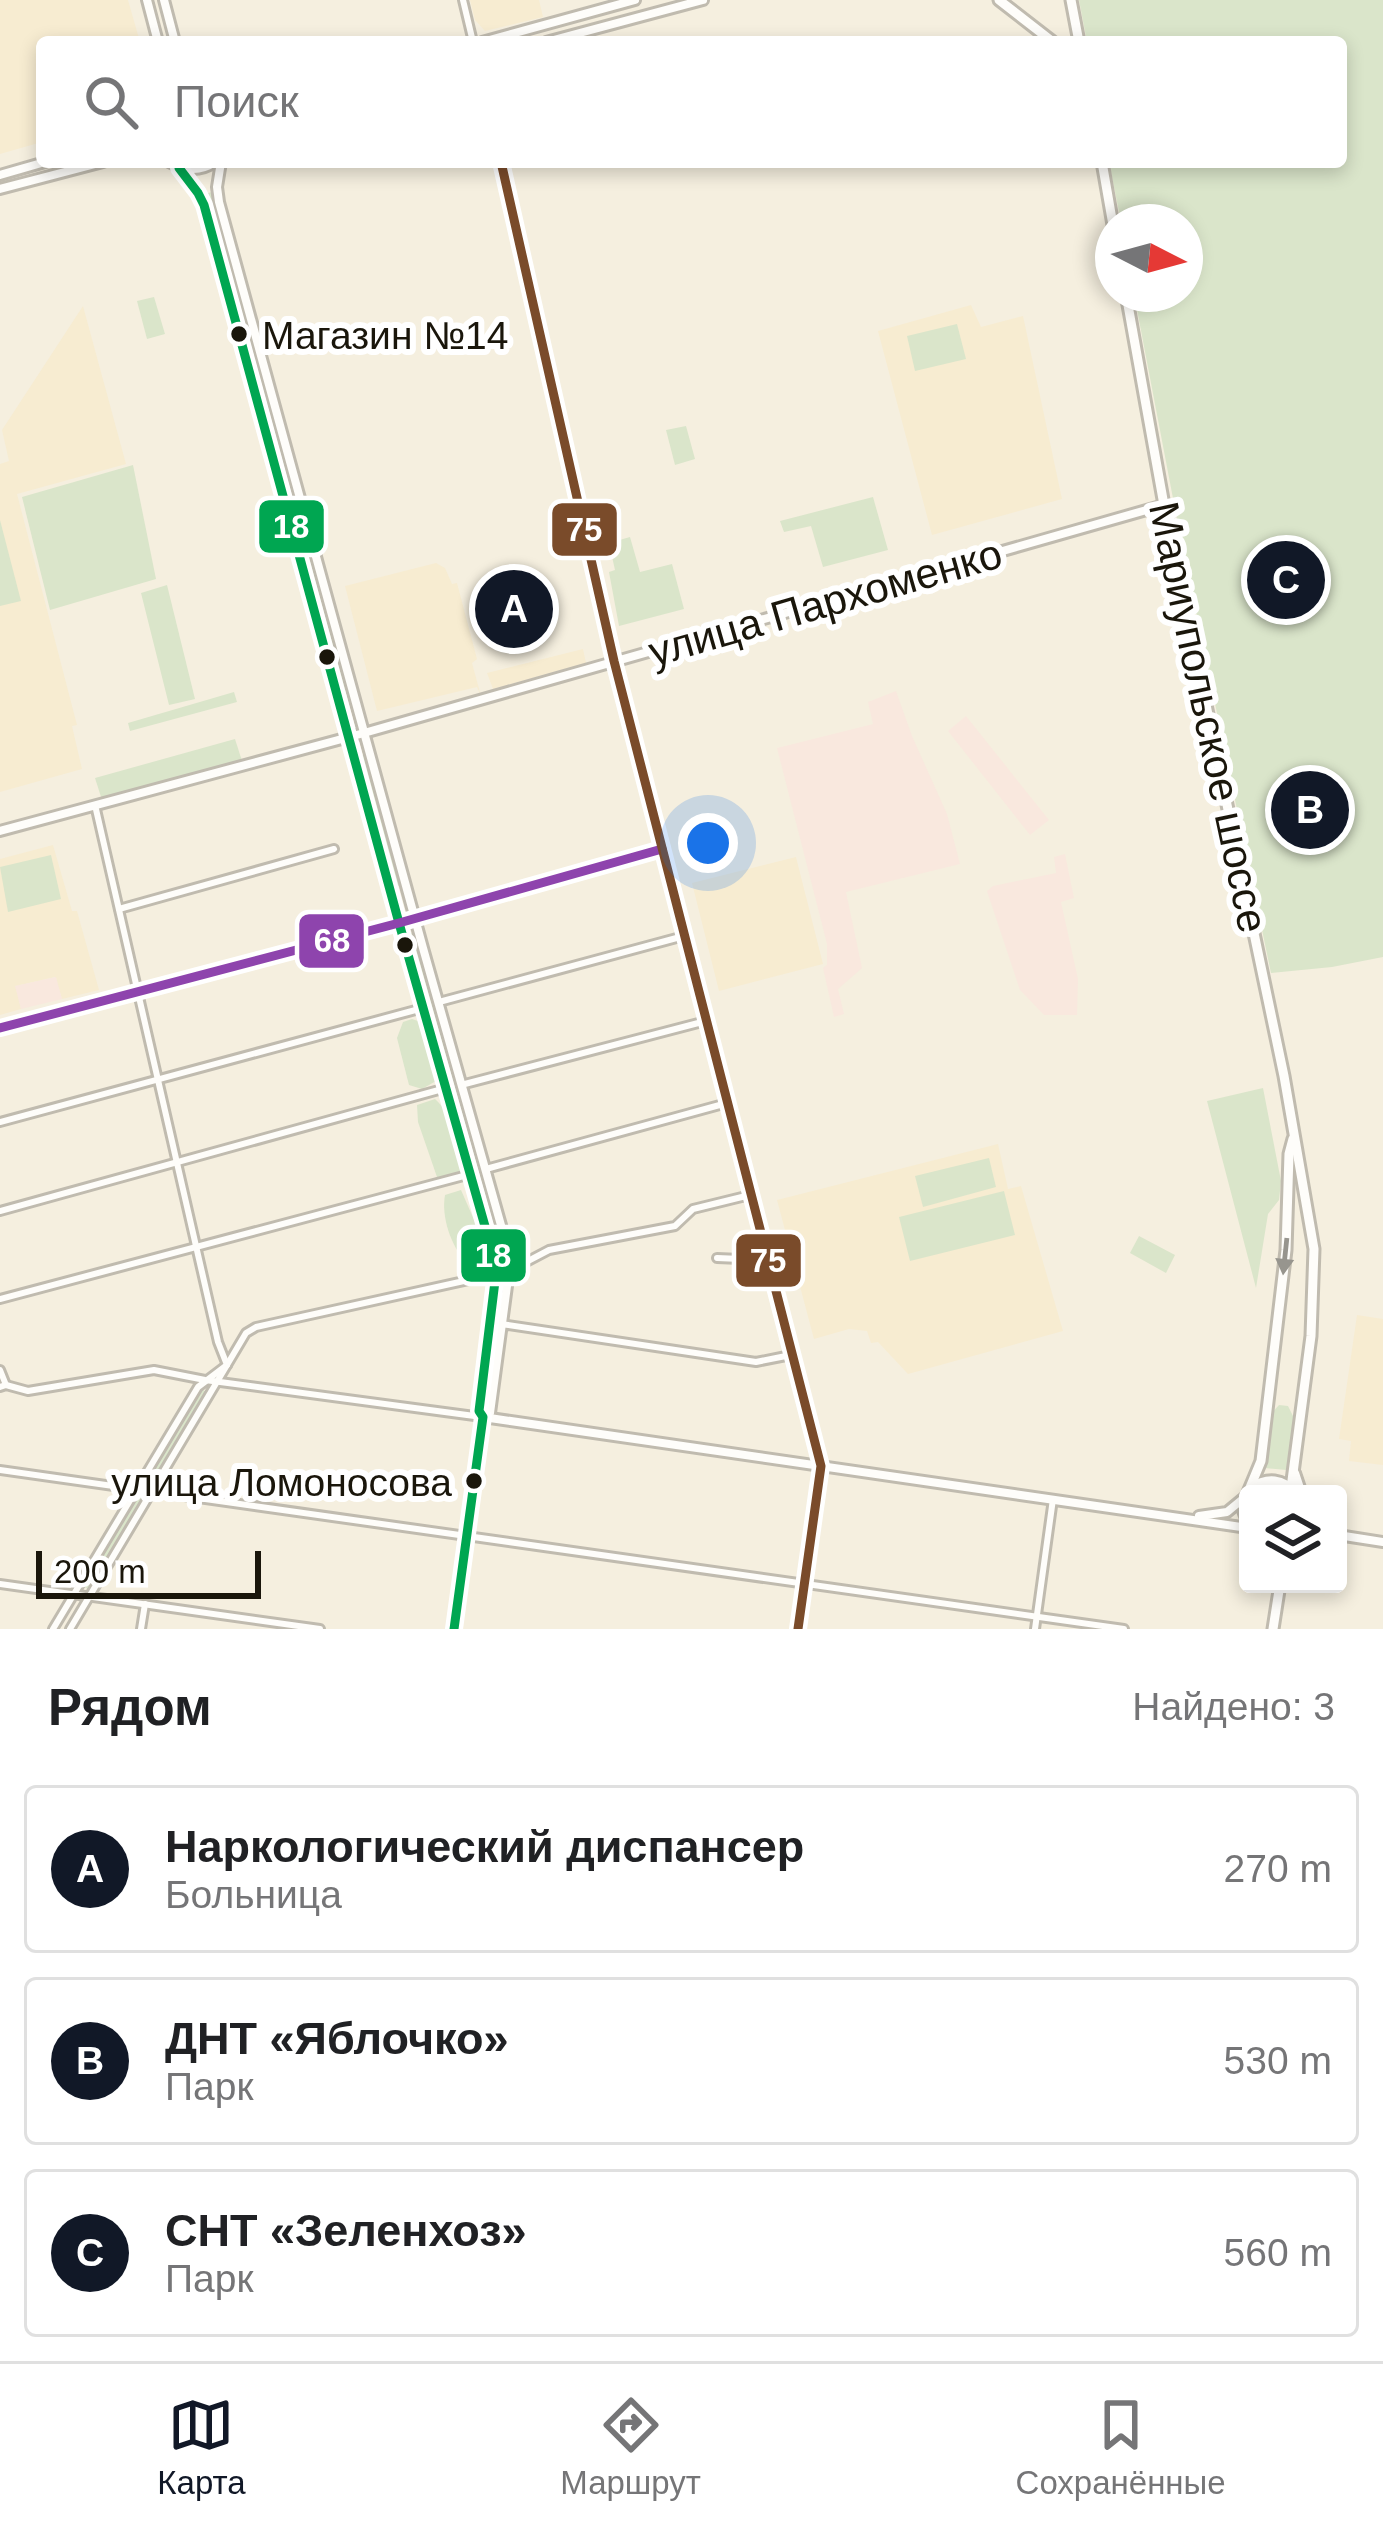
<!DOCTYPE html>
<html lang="ru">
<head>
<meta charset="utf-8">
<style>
	:root { --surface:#fff; --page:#f2f2f2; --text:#202124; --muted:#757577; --line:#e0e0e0; --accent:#111827 }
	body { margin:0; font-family:Arial,sans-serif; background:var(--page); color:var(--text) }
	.controls { position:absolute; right:36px; bottom:36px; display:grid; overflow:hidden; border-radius:12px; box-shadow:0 6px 18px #0003 }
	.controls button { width:108px; height:108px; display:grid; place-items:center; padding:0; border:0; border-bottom:3px solid var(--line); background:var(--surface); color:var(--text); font:60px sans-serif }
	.compass { position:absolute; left:1095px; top:204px; width:108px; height:108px; border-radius:50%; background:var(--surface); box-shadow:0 6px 18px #0003; rotate:96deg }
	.scale { position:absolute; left:36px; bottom:30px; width:225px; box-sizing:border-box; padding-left:12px; border:6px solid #1a160b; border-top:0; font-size:33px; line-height:42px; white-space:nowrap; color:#1a160b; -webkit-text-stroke:9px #fff; paint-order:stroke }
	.you { position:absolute; left:708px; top:843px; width:42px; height:42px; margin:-30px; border:9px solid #fff; border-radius:50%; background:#1a73e8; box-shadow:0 0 0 18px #1a73e833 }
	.badge { display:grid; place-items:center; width:78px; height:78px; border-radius:50%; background:var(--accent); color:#fff; font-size:39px; font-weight:700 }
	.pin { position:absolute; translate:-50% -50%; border:6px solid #fff; box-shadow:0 3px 12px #0006 }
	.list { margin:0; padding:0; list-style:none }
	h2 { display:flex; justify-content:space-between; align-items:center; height:156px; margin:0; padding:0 48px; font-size:51px }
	h2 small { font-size:39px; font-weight:400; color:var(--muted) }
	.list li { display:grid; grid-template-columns:78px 1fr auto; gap:36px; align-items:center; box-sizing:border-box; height:168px; margin:0 24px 24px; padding:0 24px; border:3px solid var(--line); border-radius:12px }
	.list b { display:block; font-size:45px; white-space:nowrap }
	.list p { margin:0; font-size:39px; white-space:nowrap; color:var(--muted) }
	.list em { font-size:39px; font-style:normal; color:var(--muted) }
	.icon { flex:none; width:66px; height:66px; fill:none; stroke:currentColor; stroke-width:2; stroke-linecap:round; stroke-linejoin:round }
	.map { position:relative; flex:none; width:1383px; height:1629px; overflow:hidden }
	.search { position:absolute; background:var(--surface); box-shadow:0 6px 18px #0003; left:36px; right:36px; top:36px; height:132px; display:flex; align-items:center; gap:30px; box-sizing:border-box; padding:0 42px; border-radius:12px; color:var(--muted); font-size:45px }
	.sheet { height:732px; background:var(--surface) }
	nav { display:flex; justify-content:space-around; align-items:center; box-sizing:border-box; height:168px; border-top:3px solid var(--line); background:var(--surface); font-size:33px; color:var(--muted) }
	nav a { display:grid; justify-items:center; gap:6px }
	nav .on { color:var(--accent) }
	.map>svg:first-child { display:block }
</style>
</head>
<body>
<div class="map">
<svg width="1383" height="1629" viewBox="0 0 1383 1629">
	<rect width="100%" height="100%" fill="#f5efdf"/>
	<g fill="#f7ecd1">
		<polygon points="0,0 128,0 140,42 42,42 42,142 0,154"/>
		<polygon points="470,0 539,0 543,17 485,31 475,20"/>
		<polygon points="971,305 981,327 1023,316 1062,499 932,535 878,331"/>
		<polygon points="83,306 126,464 17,494 77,725 72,726 82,769 0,792 0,464 9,461 2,430"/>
		<polygon points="436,563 445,568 452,584 457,583 477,659 472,663 481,696 477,687 377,711 345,586"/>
		<polygon points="583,649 586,663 493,689 487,673"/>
		<polygon points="53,845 72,911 77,911 99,990 62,999 55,977 16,986 21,1009 0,1015 0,859"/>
		<polygon points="796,857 823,964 719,991 692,883"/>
		<polygon points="998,1144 1008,1189 1021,1186 1063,1331 908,1374 878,1342 871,1343 867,1331 849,1329 814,1339 777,1200"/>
		<polygon points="1357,1315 1383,1319 1383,1465 1349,1461 1351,1441 1339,1439"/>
	</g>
	<g fill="#f9e8de">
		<polygon points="896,691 912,736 947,814 960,864 846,892 862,968 838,989 844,1014 834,1017 823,968 827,965 827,944 777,748 873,724 868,702"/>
		<polygon points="966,716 1049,820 1030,835 948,731"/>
		<polygon points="1065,854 1074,898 1061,902 1078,979 1077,1015 1044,1015 1020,990 987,891 993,886 1056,873 1054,857"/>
		<polygon points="56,977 62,999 21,1009 15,986"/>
	</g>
	<g fill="#dae5ca">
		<polygon points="1079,0 1383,0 1383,957 1332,967 1271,973 1180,535 1134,294 1185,294 1185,222 1121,222 1109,162 1341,162 1341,42 1087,42"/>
		<polygon points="212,192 348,689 340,691 204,194"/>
		<polygon points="154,297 165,334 147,339 137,301"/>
		<polygon points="957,324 966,359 915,371 907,336"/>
		<polygon points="686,426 695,459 675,465 666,430"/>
		<polygon points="133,465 156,579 50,610 22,497"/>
		<polygon points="873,497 888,550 823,567 811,526 784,532 780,521"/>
		<polygon points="0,520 21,601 0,606"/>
		<polygon points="630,537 640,572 672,564 684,609 619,626 609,572 615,570 609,543"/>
		<polygon points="167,585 195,699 169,705 141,593"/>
		<polygon points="234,692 237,702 130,731 128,723"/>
		<polygon points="235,739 242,761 102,800 95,778"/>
		<polygon points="366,754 401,885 394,887 359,756"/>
		<polygon points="51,855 61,899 8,912 0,867"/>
		<polygon points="415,932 503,1245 504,1266 501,1266 408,934"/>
		<polygon points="412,1019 421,1022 430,1050 436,1081 422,1089 409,1085 397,1038 403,1022"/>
		<polygon points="1263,1088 1281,1181 1279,1200 1268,1214 1256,1288 1207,1101"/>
		<path d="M435,1099C455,1117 458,1145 463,1170L456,1178L437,1177L418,1122L417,1105Z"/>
		<polygon points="989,1158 996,1187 923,1207 915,1176"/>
		<path d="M461,1190L485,1245L481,1256L473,1263L466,1262C451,1246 441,1217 445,1195Z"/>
		<polygon points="1004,1191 1015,1235 910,1261 899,1217"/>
		<polygon points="1139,1236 1175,1255 1166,1273 1130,1253"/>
		<polygon points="202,1389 207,1393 153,1484 147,1480"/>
		<polygon points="1279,1405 1288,1406 1294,1418 1287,1470 1265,1468 1270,1415"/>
		<polygon points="138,1495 143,1499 89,1590 83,1586"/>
	</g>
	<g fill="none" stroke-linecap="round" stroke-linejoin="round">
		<defs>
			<g id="minor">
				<polyline points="463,0 473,42"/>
				<polyline points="119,909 334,849"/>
				<polyline points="414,918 662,849"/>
				<polyline points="439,1002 684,936"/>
				<polyline points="0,1028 399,923"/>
				<polyline points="461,1085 706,1021"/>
				<polyline points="0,1122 423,1008"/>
				<polyline points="486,1169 727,1103"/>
				<polyline points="0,1211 446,1088"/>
				<polyline points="717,1258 767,1260"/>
				<polyline points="0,1299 471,1174"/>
				<polyline points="501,1324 756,1362 791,1355"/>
				<polyline points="0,1370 6,1385"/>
				<polyline points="0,1387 6,1385 28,1391 154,1370 205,1380 482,1417"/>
				<polyline points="0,1470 1124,1629"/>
				<polyline points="0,1584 320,1629"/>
				<polyline points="53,1629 198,1387 227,1365 218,1342 95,805"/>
				<polyline points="70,1629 246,1333 256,1327 509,1271 549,1250 675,1226 693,1209 750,1195"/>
				<polyline points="141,1629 145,1604"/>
				<polyline points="1035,1629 1053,1499"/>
			</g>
			<g id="tertiary">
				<polyline points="147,0 158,42"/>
				<polyline points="164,0 175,42"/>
				<polyline points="501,162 614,661 821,1466 798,1629"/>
				<polyline points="0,831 364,733 1164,505"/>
				<polyline points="483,1417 1248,1528"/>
				<polyline points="1295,1473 1302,1494"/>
				<polyline points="1199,1516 1227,1512 1244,1498"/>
				<polyline points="1338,1535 1383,1542"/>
			</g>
			<g id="secondary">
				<polyline points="482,42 635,0"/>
				<polyline points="546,42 703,0"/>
				<path d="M169,162C185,171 200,172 215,162"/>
				<polyline points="221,162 217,187 219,202 423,948 506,1243 509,1271 490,1413 483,1417"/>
				<polyline points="179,168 198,193 204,205 399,923 494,1258 496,1273 479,1411 483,1417 454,1629"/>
				<polyline points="0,175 45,162"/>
				<polyline points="0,189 103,162"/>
			</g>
			<g id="primary">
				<polyline points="999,0 1053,42"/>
				<polyline points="1071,0 1079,42"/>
				<polyline points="1102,162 1113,225"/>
				<polyline points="1126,294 1164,505 1284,1076 1314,1249 1311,1336 1291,1488"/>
				<path d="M1251,1488C1267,1477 1283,1478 1296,1494"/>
				<polyline points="1248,1523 1244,1512 1244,1502 1261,1461 1286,1250 1289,1154 1293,1139"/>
				<polyline points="1273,1629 1280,1584"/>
			</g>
		</defs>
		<use href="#minor" stroke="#c0bbaf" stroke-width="12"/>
		<use href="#tertiary" stroke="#c0bbaf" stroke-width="14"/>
		<use href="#secondary" stroke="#c0bbaf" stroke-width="14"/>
		<use href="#primary" stroke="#c0bbaf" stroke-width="15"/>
		<use href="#minor" stroke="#fefdfa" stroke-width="6"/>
		<use href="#tertiary" stroke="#fefdfa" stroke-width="8"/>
		<use href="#secondary" stroke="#fefdfa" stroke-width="8"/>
		<use href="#primary" stroke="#fefdfa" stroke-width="9"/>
		<defs>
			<polyline id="bus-1" points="179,168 198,193 204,205 399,923 494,1258 496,1273 479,1411 483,1417 454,1629"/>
			<polyline id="bus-2" points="0,1028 399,923 662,849"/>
			<polyline id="bus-3" points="501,162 614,661 821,1466 798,1629"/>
		</defs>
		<use href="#bus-1" stroke="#fff" stroke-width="18"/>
		<use href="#bus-2" stroke="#fff" stroke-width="18"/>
		<use href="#bus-3" stroke="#fff" stroke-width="18"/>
		<use href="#bus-1" stroke="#00a651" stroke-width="9"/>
		<use href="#bus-2" stroke="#8e44ad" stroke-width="9"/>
		<use href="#bus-3" stroke="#7a4b2a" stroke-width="9"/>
	</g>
	<defs><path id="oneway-solid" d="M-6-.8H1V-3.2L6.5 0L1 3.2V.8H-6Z" transform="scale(3)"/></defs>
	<use fill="#97958e" href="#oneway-solid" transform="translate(1285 1256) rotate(96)"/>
	<g fill="#1a160b" stroke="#fff" stroke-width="4.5">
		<circle cx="239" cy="334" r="10"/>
		<circle cx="327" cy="657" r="10"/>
		<circle cx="405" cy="945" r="10"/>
		<circle cx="474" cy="1481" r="10"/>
	</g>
	<g text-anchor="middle" stroke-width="12" stroke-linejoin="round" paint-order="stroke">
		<g font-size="39" fill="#1a160b" stroke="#fff" text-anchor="start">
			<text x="262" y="349">Магазин №14</text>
			<text x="452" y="1496" text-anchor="end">улица Ломоносова</text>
		</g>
		<g font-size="42" fill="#1a160b" stroke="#fff">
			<text transform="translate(825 602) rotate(-16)" y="15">улица Пархоменко</text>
			<text transform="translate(1209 717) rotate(78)" y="15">Мариупольское шоссе</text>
		</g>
	</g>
	<g stroke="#fff" stroke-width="4.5">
		<rect x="257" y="498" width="69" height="57" rx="12" fill="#00a651"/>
		<rect x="550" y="501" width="69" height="57" rx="12" fill="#7a4b2a"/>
		<rect x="297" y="912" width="69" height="58" rx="12" fill="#8e44ad"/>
		<rect x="459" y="1227" width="69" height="57" rx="12" fill="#00a651"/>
		<rect x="734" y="1232" width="69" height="57" rx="12" fill="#7a4b2a"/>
	</g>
	<g font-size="33" text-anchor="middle" font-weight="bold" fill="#fff">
		<text x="291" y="538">18</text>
		<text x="584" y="541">75</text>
		<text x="332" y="952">68</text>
		<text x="493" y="1267">18</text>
		<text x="768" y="1272">75</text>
	</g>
</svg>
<div class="controls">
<button><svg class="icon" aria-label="layers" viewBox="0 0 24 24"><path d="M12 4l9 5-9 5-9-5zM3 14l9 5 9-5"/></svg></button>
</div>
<svg class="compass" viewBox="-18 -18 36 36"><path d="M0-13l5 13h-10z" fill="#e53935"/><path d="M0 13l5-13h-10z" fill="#757577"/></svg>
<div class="scale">200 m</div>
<div class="you"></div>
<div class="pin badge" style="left:514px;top:609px">A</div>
<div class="pin badge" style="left:1310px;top:810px">B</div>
<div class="pin badge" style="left:1286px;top:580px">C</div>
<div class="search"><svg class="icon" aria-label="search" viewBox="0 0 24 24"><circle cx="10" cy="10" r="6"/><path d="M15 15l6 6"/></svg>Поиск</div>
</div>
<section class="sheet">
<h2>Рядом<small>Найдено: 3</small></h2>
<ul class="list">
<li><span class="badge">A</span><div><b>Наркологический диспансер</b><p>Больница</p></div><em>270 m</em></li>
<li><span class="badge">B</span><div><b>ДНТ «Яблочко»</b><p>Парк</p></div><em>530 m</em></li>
<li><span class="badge">C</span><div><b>СНТ «Зеленхоз»</b><p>Парк</p></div><em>560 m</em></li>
</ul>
</section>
<nav>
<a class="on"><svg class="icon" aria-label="map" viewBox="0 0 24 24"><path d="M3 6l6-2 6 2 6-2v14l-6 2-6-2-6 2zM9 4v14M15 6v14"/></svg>Карта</a>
<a><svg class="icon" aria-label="directions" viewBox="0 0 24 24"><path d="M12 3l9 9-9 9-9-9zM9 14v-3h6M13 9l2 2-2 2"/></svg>Маршрут</a>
<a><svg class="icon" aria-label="saved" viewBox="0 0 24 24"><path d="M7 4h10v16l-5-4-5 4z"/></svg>Сохранённые</a>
</nav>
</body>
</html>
